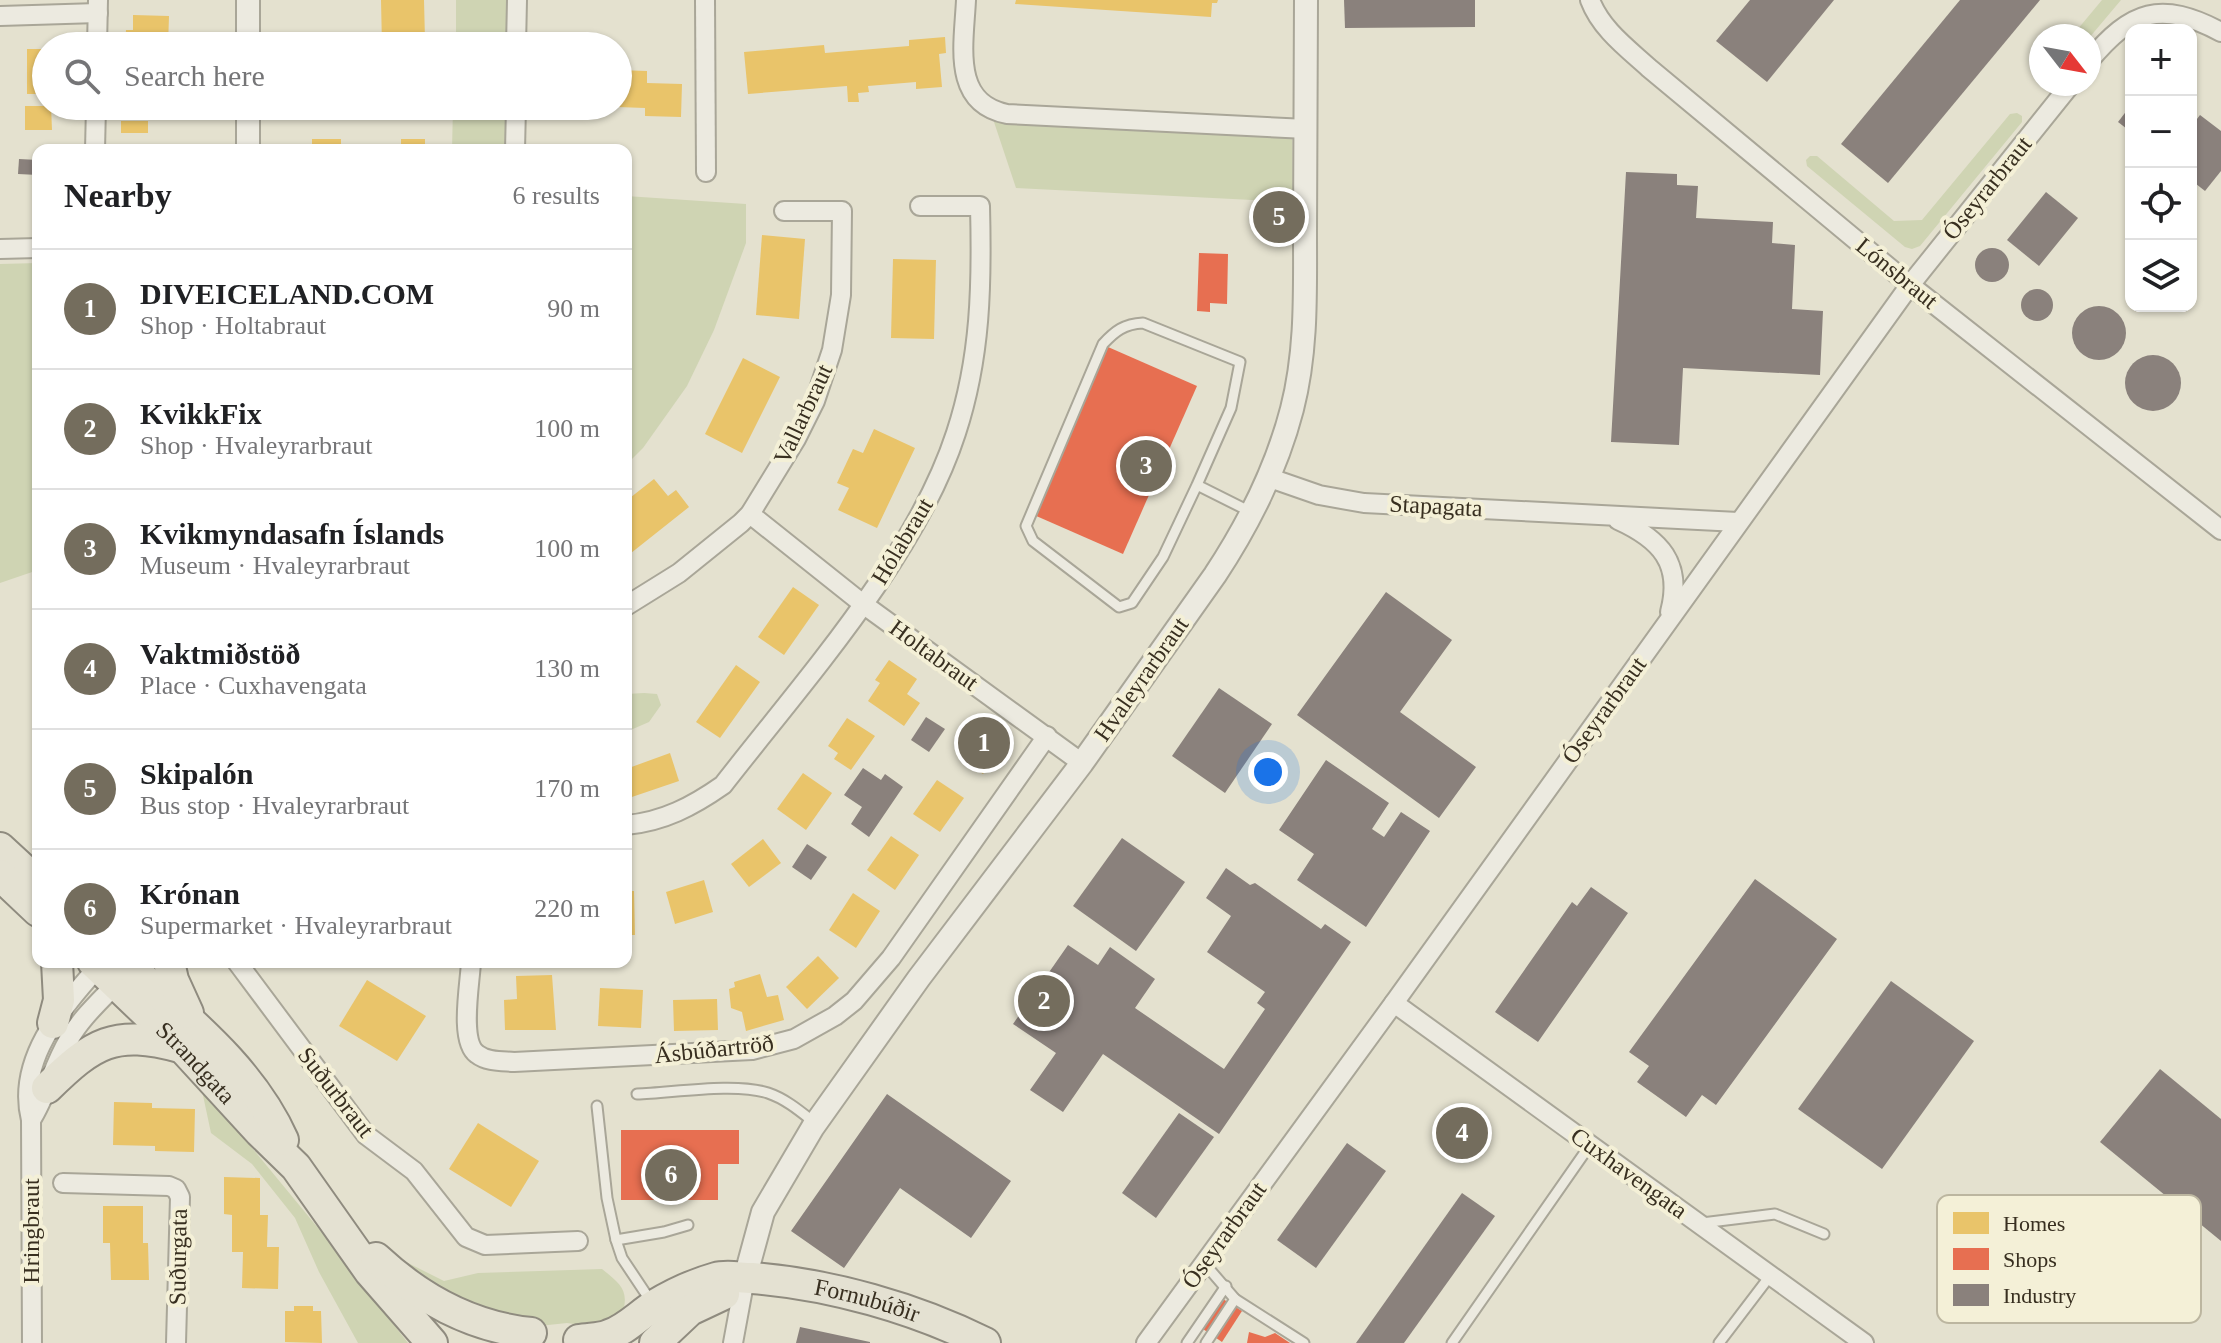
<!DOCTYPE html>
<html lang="en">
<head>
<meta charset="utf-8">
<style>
	:root { --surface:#fff; --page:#f2f2f2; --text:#202124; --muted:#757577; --line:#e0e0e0; --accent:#746d5d }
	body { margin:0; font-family:Georgia,serif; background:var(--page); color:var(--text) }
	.controls { position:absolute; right:24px; top:24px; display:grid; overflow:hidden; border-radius:16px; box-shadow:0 2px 6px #0004 }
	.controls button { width:72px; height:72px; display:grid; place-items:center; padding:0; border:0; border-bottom:2px solid var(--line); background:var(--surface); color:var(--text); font:40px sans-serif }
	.compass { position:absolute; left:2029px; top:24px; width:72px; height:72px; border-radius:50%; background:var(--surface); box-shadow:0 2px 6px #0004; rotate:121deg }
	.you { position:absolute; left:1268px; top:772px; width:28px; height:28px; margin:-20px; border:6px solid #fff; border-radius:50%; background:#1a73e8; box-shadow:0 0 0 12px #1a73e833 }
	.badge { display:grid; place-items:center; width:52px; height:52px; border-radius:50%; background:var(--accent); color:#fff; font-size:26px; font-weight:700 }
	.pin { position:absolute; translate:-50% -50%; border:4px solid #fff; box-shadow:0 2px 8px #0006 }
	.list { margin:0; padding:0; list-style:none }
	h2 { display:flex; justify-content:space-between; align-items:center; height:104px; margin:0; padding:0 32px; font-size:34px }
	h2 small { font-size:26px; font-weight:400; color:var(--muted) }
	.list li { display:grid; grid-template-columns:52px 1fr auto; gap:24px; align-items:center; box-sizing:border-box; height:120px; padding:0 32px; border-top:2px solid var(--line) }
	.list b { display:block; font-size:30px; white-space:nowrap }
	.list p { margin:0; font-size:26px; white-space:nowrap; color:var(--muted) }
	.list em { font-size:26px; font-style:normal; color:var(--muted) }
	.icon { flex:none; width:44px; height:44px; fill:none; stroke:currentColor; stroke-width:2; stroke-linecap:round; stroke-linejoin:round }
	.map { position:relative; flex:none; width:2221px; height:1343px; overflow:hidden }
	.search { position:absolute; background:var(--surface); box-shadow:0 2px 6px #0004; left:32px; top:32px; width:600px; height:88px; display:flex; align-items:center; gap:20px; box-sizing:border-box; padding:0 28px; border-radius:44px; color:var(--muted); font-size:30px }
	.panel { position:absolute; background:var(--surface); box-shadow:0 2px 6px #0004; left:32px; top:144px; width:600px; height:824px; border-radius:16px }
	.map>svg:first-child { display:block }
</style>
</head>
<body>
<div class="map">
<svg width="2221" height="1343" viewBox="0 0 2221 1343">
	<rect width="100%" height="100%" fill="#e4e1cf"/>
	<g fill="#cfd4b3">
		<rect x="456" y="0" width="51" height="46"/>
		<polygon points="2102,0 2121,0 2089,38 2089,36 2072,36"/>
		<polygon points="453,106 508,106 508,150 452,150"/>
		<polygon points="2017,113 2022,116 2022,122 1920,246 1912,249 1905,247 1807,166 1806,160 1810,156 1817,156 1894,221 1922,220 2010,114"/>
		<polygon points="1292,119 1293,202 1016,188 994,122"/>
		<polygon points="626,196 746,204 746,243 714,330 687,386 643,448 626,465"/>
		<polygon points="38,263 38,570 0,583 0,264"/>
		<polygon points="644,693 657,694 661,705 649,722 626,732 626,694"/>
		<polygon points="201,1086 323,1234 408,1343 358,1343 319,1272 295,1218 252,1164 211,1133"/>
		<path d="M394,1256L444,1281L478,1273L602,1269C623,1286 630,1291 621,1319L589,1326L567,1323L520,1328L463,1305Z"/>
	</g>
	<g fill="#e9c46a">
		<polygon points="381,0 424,0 425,40 413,39 413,46 382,46"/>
		<polygon points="1016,0 1218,0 1217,3 1212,3 1211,17 1015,4"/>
		<polygon points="133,15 169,16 168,46 125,46 126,30 133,30"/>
		<polygon points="945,37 946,53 939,54 942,87 916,89 916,82 868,86 869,92 858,93 859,102 848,102 847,86 748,94 744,52 824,45 825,53 909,46 909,40"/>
		<rect x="27" y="49" width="19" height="45"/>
		<polygon points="618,70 647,71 647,83 682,84 681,117 645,116 645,108 618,107"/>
		<polygon points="25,106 51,106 52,130 25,130"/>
		<polygon points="549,106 580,106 580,113 549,112"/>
		<rect x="121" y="121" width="27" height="12"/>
		<polygon points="312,139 341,139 341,147 401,147 401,139 425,139 425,150 312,150"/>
		<polygon points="762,235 805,239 799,319 756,315"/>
		<polygon points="893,259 936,260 934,339 891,338"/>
		<polygon points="743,358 780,377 742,453 705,434"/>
		<polygon points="874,429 915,448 877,528 838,510 849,488 837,483 853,449 863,453"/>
		<polygon points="654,479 668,496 676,490 689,507 626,557 626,501"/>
		<polygon points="793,587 819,605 784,655 758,637"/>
		<polygon points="889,660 917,679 907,694 920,703 904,726 868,701 880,683 875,680"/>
		<polygon points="736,665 760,682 720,738 696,722"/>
		<polygon points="847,718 875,736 851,770 834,759 838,753 828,746"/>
		<polygon points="983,719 1008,737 983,774 957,756"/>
		<polygon points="670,753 679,781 626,799 626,769"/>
		<polygon points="803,773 832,793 806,830 777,809"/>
		<polygon points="937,780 964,798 940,832 913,814"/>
		<polygon points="891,836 919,855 895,890 867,870"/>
		<polygon points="763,839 781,863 749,887 731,864"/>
		<polygon points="704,880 713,912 675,924 666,892"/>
		<polygon points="626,891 634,891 635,935 626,935"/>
		<polygon points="853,893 880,911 856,948 829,930"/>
		<polygon points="818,956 839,978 807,1009 786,987"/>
		<polygon points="760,974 767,997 778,995 784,1020 746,1031 742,1012 731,1008 729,989 735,987 734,982"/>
		<polygon points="552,975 556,1030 505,1030 504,1000 517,999 516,976"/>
		<polygon points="367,980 426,1016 397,1061 339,1026"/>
		<polygon points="600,988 643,990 641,1028 598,1026"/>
		<polygon points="717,999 718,1030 674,1031 673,1000"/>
		<polygon points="114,1102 152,1103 152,1108 195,1109 194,1152 155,1151 155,1146 113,1145"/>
		<polygon points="478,1123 539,1161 511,1207 449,1169"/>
		<polygon points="224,1177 260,1178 260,1215 268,1215 267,1247 279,1247 278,1289 242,1288 243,1252 232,1252 232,1215 224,1214"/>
		<polygon points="103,1206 143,1206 143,1243 148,1243 149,1280 111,1280 110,1243 103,1243"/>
		<polygon points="294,1306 313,1306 313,1311 321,1311 322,1343 285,1342 285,1311 294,1311"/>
	</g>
	<g fill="#e76f51">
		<polygon points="1199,253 1228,254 1227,304 1210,303 1210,312 1197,311"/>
		<polygon points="1108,347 1197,386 1123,554 1034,515"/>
		<polygon points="621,1130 739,1130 739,1164 718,1164 718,1200 621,1200"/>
		<polygon points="1223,1299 1242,1311 1222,1342 1203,1329"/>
		<polygon points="1249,1332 1265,1337 1275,1333 1290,1343 1247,1343"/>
	</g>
	<g fill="#8a817c">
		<polygon points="1344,0 1475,0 1475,27 1345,28"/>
		<polygon points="1750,0 1834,0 1767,82 1716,41"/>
		<polygon points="1960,0 2040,0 1888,183 1841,144"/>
		<polygon points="2131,105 2131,132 2118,122"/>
		<polygon points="2200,115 2221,131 2221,171 2205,191 2191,180 2191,127"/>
		<polygon points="19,159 38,160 38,175 18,174"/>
		<polygon points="1626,172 1677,174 1677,185 1698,186 1696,218 1773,222 1772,243 1795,245 1792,309 1823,311 1820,375 1683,368 1679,445 1611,442"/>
		<polygon points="2046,192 2078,218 2039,266 2007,240"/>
		<circle cx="1992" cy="265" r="17"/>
		<circle cx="2037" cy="305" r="16"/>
		<circle cx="2099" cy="333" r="27"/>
		<circle cx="2153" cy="383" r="28"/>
		<polygon points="1386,592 1452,640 1400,712 1476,767 1439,818 1297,715"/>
		<polygon points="1219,688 1272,724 1225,793 1172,756"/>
		<polygon points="926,717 945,729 929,752 911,740"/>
		<polygon points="1326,760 1389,803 1372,829 1384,837 1401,812 1430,831 1366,927 1297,880 1314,854 1279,830"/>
		<polygon points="863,768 881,780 885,774 903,787 869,837 851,824 862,807 844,795"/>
		<polygon points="1122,838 1185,882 1136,951 1073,906"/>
		<polygon points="807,844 827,857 811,880 792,867"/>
		<polygon points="1226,868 1250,885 1255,883 1321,929 1325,924 1351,942 1219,1134 1103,1054 1063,1112 1030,1090 1056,1053 1013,1024 1068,945 1098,965 1110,947 1155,979 1135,1008 1224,1069 1265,1009 1257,1003 1265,992 1207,952 1231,916 1206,898"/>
		<polygon points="1755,879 1837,939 1716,1105 1702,1095 1686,1117 1637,1082 1649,1066 1629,1052"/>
		<polygon points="1591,887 1628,913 1538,1042 1495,1012 1572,902 1577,906"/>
		<polygon points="1891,981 1974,1041 1882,1169 1798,1109"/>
		<polygon points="2160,1069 2221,1119 2221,1241 2100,1142"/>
		<polygon points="887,1094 1011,1181 971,1238 900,1188 844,1268 791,1231"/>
		<polygon points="1179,1113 1214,1137 1156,1218 1122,1193"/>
		<polygon points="1456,1118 1479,1133 1469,1148 1446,1133"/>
		<polygon points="1347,1143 1386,1171 1316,1268 1277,1240"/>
		<polygon points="1462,1193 1495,1216 1404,1343 1356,1343"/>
		<polygon points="800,1327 870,1342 870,1343 796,1343"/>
	</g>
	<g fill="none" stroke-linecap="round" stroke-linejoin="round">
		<defs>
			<g id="service">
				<path d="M1197,485L1163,557L1132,603L1119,607L1033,541L1026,526L1103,344C1115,331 1124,324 1143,323L1240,362L1231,408L1197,485L1251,512"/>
				<path d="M637,1094C672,1093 735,1082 768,1093C786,1099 801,1112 815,1123"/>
				<polyline points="597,1106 607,1198 616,1240"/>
				<polyline points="1702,1223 1775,1214 1824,1234"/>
				<polyline points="1204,1263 1235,1299 1206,1343"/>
				<polyline points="1235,1299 1304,1343"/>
				<polyline points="652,1303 622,1258 616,1240 664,1232 688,1225"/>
				<polyline points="1187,1343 1226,1286"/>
				<polyline points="1452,1343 1590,1145"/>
				<polyline points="1719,1343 1770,1276"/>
			</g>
			<g id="minor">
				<polyline points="705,0 706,172"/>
				<path d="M966,0C964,44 951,103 1007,114L1307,129"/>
				<path d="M1590,0C1601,29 1627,48 1649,68L1910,285L2221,530"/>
				<polyline points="0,16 98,13"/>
				<polyline points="97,46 98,0"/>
				<polyline points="516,46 517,0"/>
				<path d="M2089,61C2132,10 2160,0 2221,32"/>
				<polyline points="95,150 96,106"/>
				<polyline points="515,150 516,106"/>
				<polyline points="0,249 38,248"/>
				<polyline points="1267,477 1319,495 1364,503 1738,522"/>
				<polyline points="750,514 863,604 1082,763"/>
				<path d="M1618,520C1660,539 1683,563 1670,612"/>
				<polyline points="626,606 679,573 741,523 750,514 796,439 815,401 832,350 841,295 842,211 784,211"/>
				<path d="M626,825C663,822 693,806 723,785C803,682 916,557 956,433C981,357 982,284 980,206H920"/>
				<polyline points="237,962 366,1135 414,1171 466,1237 485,1245 578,1241"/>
				<path d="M471,962C470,984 459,1041 477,1054C487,1062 502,1061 514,1062L752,1050L794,1039L835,1016L854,1001L891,958L1047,736"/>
				<polyline points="1394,1003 1864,1343"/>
				<path d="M31,1120C47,1095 53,1066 68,1041C80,1019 99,1002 116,984"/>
				<polyline points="63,1183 169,1186 176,1189 180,1197 176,1343"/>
				<path d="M32,1343L31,1120C16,1061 61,1009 98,967"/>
				<polyline points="733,1343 745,1278"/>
				<polyline points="1146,1343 1394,1003 1910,285 2071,84"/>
			</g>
			<g id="tertiary">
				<polyline points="248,46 248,0"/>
				<polyline points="248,106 248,150"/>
				<path d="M745,1278L763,1212L813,1127L919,978L1082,763L1215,575C1248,525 1277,467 1292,409C1307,351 1305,292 1305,232C1305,155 1306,78 1306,0"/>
			</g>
			<g id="primary">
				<polyline points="0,848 38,883"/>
				<polyline points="0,875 38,911"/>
				<path id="s1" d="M93,962L182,1047L260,1132L296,1167L370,1272L432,1343"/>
				<path d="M125,962C183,1016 250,1066 283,1140"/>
				<polyline points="169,962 173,980 188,1013"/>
				<polyline points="53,1023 59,1000 57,962"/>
				<path d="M47,1088C93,1043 114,1029 180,1047"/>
				<path d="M376,1258C419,1298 472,1327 531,1333"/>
				<path id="s2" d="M579,1340C589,1338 600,1339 609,1335C627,1329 639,1315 655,1305C673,1294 695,1284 716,1278C726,1275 740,1278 752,1278C830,1284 915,1308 985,1343"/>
				<polyline points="655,1343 690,1310 724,1294"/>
			</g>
		</defs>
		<use href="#service" stroke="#a9a698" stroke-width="13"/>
		<use href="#minor" stroke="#a9a698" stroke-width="22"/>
		<use href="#tertiary" stroke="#a9a698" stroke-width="26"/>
		<use href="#primary" stroke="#8f8b7f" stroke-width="34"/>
		<use href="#service" stroke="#eceae0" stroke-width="9"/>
		<use href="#minor" stroke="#eceae0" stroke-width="18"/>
		<use href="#tertiary" stroke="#eceae0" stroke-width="22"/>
		<use href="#primary" stroke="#e4e1d2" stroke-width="30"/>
	</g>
	<g text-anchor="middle" stroke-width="8" stroke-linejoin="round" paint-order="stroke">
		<g font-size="24" fill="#382f20" stroke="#f4f0d7">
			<text transform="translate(1987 188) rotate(-51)" y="8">Óseyrarbraut</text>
			<text transform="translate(1897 273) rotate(39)" y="8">Lónsbraut</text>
			<text transform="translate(803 414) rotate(-65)" y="8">Vallarbraut</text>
			<text transform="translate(1436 506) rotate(3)" y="8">Stapagata</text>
			<text transform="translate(902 541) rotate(-59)" y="8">Hólabraut</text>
			<text transform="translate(934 655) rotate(36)" y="8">Holtabraut</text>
			<text transform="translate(1141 679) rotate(-55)" y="8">Hvaleyrarbraut</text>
			<text transform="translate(1604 710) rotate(-54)" y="8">Óseyrarbraut</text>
			<text transform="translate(714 1049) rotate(-6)" y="8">Ásbúðartröð</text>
			<text dy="8" stroke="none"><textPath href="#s1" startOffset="144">Strandgata</textPath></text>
			<text transform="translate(336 1092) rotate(52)" y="8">Suðurbraut</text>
			<text transform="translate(1629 1173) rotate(36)" y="8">Cuxhavengata</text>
			<text transform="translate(31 1231) rotate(-90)" y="8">Hringbraut</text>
			<text transform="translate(1224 1235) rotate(-54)" y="8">Óseyrarbraut</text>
			<text transform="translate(178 1257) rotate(-89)" y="8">Suðurgata</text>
			<text dy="8" stroke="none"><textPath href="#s2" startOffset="306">Fornubúðir</textPath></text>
		</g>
	</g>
	<rect x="1937" y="1195" width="264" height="128" rx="12" fill="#f4f0d7" stroke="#bcb6a0" stroke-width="2"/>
	<rect x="1953" y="1212" width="36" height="22" fill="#e9c46a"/>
	<rect x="1953" y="1248" width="36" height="22" fill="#e76f51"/>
	<rect x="1953" y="1284" width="36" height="22" fill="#8a817c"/>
	<g font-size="22" fill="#382f20">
		<text x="2003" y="1231">Homes</text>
		<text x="2003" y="1267">Shops</text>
		<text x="2003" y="1303">Industry</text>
	</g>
</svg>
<div class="controls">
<button>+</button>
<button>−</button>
<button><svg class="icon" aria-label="locate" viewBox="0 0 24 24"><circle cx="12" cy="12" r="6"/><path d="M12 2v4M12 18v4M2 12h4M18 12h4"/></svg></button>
<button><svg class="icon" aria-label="layers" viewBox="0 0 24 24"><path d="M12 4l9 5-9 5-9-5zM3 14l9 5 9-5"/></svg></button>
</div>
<svg class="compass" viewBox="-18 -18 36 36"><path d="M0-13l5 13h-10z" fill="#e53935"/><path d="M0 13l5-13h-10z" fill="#757577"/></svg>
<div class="you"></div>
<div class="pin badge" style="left:984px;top:743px">1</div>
<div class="pin badge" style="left:1044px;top:1001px">2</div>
<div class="pin badge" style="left:1146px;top:466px">3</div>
<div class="pin badge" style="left:1462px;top:1133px">4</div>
<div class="pin badge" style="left:1279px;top:217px">5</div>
<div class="pin badge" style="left:671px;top:1175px">6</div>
<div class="search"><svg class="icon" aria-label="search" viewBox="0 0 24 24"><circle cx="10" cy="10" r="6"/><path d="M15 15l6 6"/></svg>Search here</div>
<section class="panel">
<h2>Nearby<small>6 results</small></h2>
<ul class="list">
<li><span class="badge">1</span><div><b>DIVEICELAND.COM</b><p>Shop · Holtabraut</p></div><em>90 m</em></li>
<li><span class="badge">2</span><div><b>KvikkFix</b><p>Shop · Hvaleyrarbraut</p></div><em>100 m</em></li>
<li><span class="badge">3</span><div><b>Kvikmyndasafn Íslands</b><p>Museum · Hvaleyrarbraut</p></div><em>100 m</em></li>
<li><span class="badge">4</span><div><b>Vaktmiðstöð</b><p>Place · Cuxhavengata</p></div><em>130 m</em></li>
<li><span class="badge">5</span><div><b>Skipalón</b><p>Bus stop · Hvaleyrarbraut</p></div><em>170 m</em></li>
<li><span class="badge">6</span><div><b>Krónan</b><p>Supermarket · Hvaleyrarbraut</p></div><em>220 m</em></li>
</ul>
</section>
</div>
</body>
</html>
